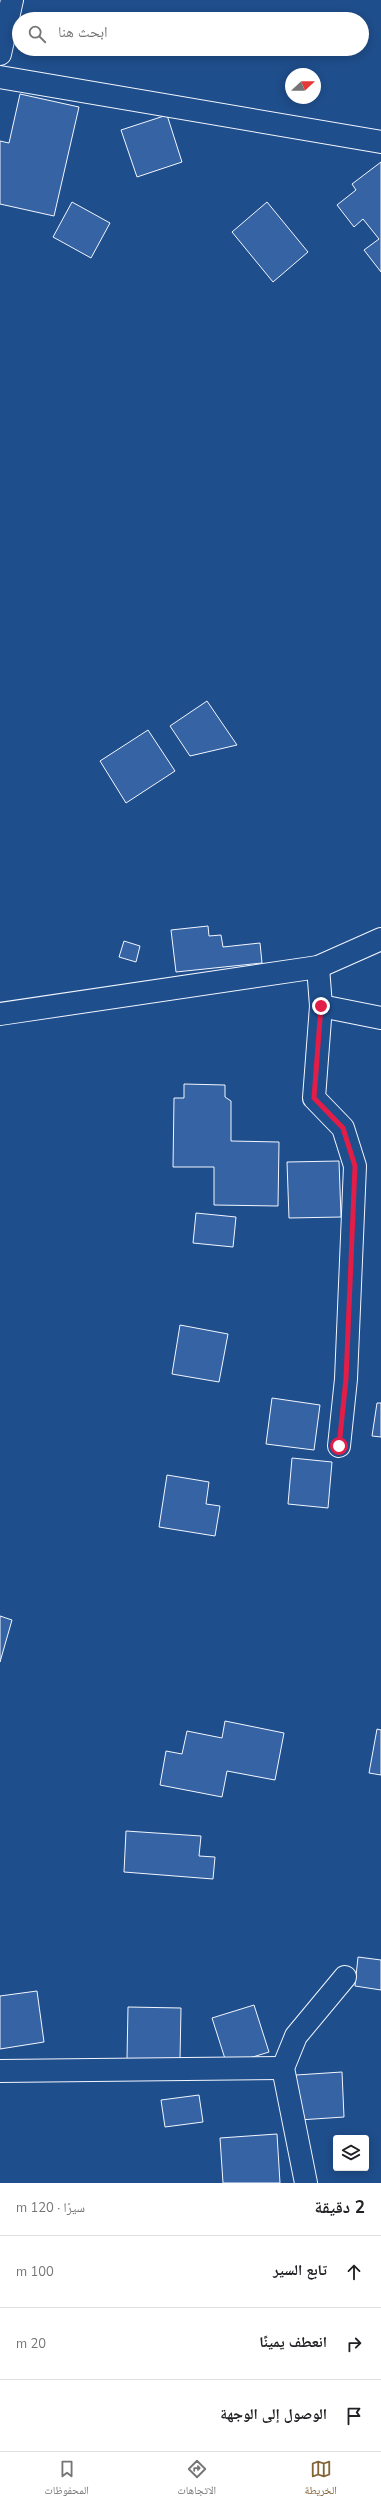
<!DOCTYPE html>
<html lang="ar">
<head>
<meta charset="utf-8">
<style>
	:root { --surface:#fff; --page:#f2f2f2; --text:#202124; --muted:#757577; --line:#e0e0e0; --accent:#846436 }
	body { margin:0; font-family:"Nunito Sans","Noto Naskh Arabic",sans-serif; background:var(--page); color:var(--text); direction:rtl }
	.controls { position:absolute; right:12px; bottom:12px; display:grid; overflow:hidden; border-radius:4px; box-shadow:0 2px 10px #0003 }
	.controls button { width:36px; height:36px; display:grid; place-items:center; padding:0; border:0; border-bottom:1px solid var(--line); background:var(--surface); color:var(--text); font:20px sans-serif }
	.compass { position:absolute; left:285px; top:68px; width:36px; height:36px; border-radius:50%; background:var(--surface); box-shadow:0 2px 10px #0003; rotate:68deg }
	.stop { position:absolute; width:12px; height:12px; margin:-9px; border:3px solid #e11d48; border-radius:50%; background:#fff }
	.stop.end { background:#e11d48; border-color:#fff; box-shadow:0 1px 4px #0008 }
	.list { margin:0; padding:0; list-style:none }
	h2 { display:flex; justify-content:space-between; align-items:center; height:52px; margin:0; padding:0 16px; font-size:17px }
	h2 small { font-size:13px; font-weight:400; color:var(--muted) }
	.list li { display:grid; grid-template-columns:26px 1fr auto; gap:12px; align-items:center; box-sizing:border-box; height:72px; padding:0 16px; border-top:1px solid var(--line) }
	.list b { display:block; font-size:15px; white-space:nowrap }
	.list em { font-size:13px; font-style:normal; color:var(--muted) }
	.icon { flex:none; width:22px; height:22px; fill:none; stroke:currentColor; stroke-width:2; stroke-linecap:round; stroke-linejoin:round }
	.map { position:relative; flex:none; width:381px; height:2183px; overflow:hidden; direction:ltr }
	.search { position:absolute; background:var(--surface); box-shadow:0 2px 10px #0003; left:12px; right:12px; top:12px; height:44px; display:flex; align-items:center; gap:10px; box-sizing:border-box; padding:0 14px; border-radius:22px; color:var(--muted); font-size:15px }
	.sheet { height:268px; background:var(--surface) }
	nav { display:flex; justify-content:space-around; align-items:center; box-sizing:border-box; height:56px; border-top:1px solid var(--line); background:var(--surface); font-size:11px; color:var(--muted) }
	nav a { display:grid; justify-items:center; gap:2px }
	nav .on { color:var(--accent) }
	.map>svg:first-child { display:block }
</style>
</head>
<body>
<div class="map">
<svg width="381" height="2183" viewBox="0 0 381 2183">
	<rect width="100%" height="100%" fill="#1f4e8c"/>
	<g fill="#3563a3" stroke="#f2f6ff">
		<polygon points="20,94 79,107 54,216 0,204 0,141 9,143"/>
		<polygon points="167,115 182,162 137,177 121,130"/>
		<polygon points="381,162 381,272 364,250 379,239 363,219 354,227 337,205 356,190 352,184"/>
		<polygon points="72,202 110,223 91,258 53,237"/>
		<polygon points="267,202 308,252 273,282 232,232"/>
		<polygon points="207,701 237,745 190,756 170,726"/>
		<polygon points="148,730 175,771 126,803 100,761"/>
		<polygon points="208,926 209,936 221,935 223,947 260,943 262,963 176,972 171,930"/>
		<polygon points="124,941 140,946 136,962 119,957"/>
		<polygon points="184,1084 225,1085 225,1097 231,1101 231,1141 279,1142 278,1206 214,1205 214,1167 173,1167 174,1098 184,1098"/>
		<polygon points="339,1161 341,1217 289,1218 287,1162"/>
		<polygon points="196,1213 236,1217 233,1247 193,1243"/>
		<polygon points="180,1325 228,1334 219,1382 172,1374"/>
		<polygon points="272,1398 320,1405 314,1450 266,1444"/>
		<polygon points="377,1403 381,1403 381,1437 372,1436"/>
		<polygon points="292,1458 332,1462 328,1508 288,1504"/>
		<polygon points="167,1475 209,1482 206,1504 220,1506 215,1536 159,1527"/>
		<polygon points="0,1616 12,1620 0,1662"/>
		<polygon points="225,1721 284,1733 275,1780 227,1771 222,1797 160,1785 166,1751 182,1754 187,1731 222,1738"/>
		<polygon points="377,1729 381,1730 381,1775 369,1773"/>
		<polygon points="126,1831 201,1836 199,1856 215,1857 213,1879 124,1872"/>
		<polygon points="358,1957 381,1960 381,1990 355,1986"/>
		<polygon points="37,1991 44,2042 0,2049 0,1996"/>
		<polygon points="254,2005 269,2052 227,2065 212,2018"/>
		<polygon points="128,2007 181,2008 180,2060 127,2059"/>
		<polygon points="342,2072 344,2117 299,2120 296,2075"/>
		<polygon points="199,2095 203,2122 165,2127 161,2100"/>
		<polygon points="277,2134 280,2183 223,2183 220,2138"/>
	</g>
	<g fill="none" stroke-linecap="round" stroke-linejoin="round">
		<defs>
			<g id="street">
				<polyline points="0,54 12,0"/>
				<polyline points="0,77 381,142"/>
				<polyline points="318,967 321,1006 314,1098 343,1128 355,1166 346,1379 339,1446"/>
				<polyline points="321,1006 381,1018"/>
				<polyline points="0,1014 318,967 381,939"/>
				<polyline points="0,2071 283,2068"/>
				<polyline points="306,2183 283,2068 296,2036 345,1977"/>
			</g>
		</defs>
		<use href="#street" stroke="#f2f6ff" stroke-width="24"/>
		<use href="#street" stroke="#1f4e8c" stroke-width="22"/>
	</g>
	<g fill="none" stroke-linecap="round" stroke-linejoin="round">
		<polyline stroke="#e11d48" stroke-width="5" points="321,1006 314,1098 343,1128 355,1166 346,1379 339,1446"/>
	</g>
</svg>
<div class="controls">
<button><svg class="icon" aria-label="layers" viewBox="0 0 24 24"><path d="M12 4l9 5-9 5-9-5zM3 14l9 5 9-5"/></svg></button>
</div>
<svg class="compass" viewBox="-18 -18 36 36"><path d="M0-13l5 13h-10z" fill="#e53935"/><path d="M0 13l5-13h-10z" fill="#757577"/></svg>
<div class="stop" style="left:339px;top:1446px"></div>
<div class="stop end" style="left:321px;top:1006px"></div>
<div class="search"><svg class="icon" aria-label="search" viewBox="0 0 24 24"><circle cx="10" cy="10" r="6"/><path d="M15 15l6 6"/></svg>ابحث هنا</div>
</div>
<section class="sheet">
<h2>2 دقيقة<small>سيرًا · 120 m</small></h2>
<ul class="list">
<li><svg class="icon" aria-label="ahead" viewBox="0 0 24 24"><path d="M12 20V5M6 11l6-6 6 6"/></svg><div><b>تابع السير</b></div><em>100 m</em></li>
<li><svg class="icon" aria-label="right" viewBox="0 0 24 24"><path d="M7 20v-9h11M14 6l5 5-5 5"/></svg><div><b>انعطف يمينًا</b></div><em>20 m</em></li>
<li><svg class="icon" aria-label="arrive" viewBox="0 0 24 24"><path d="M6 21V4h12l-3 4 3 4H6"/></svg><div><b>الوصول إلى الوجهة</b></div></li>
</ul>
</section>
<nav>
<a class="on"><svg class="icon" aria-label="map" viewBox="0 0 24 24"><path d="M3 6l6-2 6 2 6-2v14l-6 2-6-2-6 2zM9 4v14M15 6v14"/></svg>الخريطة</a>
<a><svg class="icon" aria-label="directions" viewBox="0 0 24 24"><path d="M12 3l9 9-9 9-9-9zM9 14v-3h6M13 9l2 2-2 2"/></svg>الاتجاهات</a>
<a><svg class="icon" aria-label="saved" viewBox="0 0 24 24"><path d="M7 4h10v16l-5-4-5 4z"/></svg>المحفوظات</a>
</nav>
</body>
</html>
